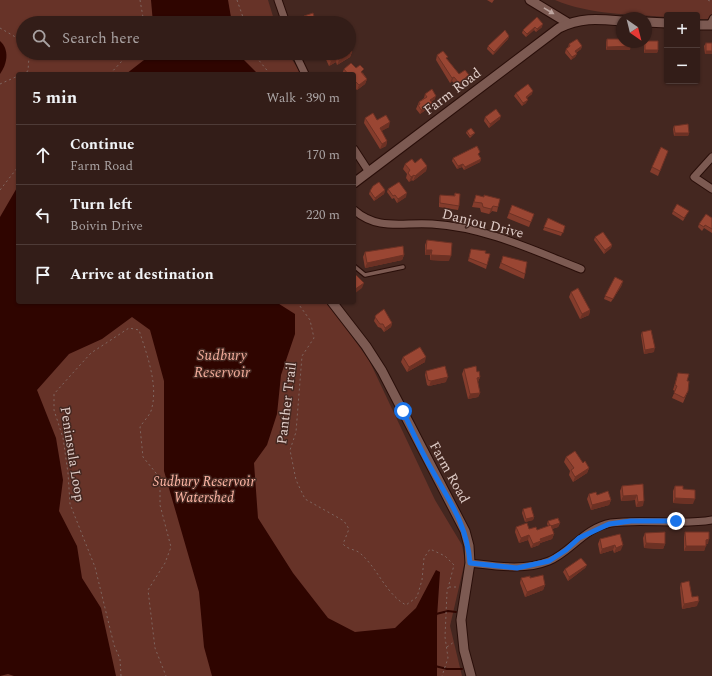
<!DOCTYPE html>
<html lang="en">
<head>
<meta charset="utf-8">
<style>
	:root { --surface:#331d18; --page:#3e2a25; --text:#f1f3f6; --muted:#a9a2a2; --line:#4e3b37 }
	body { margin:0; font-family:Spectral,serif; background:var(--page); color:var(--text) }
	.controls { position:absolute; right:12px; top:12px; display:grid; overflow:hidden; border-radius:4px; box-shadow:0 1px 3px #0004 }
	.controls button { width:36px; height:36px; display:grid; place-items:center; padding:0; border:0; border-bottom:1px solid var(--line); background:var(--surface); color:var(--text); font:20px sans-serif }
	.compass { position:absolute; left:616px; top:12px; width:36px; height:36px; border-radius:50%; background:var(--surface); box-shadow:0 1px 3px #0004; rotate:145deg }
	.stop { position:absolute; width:12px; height:12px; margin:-9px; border:3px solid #1a73e8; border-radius:50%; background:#fff }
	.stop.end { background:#1a73e8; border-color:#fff; box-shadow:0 1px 4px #0008 }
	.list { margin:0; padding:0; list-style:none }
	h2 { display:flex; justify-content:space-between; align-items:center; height:52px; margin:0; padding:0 16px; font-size:17px }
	h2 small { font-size:13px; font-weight:400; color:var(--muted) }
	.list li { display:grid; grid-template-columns:26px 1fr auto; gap:12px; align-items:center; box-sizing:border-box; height:60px; padding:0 16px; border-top:1px solid var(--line) }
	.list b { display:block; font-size:15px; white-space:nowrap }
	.list p { margin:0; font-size:13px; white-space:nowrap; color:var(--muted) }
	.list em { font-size:13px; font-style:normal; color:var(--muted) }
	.icon { flex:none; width:22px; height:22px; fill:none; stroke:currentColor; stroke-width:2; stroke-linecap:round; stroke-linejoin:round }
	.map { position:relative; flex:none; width:712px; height:676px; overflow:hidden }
	.search { position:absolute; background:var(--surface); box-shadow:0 1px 3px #0004; left:16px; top:16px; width:340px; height:44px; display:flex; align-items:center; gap:10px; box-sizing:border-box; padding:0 14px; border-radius:22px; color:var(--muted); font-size:15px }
	.panel { position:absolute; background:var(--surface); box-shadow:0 1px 3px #0004; left:16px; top:72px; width:340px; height:232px; border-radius:4px }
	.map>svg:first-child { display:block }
</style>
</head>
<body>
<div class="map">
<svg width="712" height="676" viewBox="0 0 712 676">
	<rect width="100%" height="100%" fill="#442720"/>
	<g fill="#673328">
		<polygon points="0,0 268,0 275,23 23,23 23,53 288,53 301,74 18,74 18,302 327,302 369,360 435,500 462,545 465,561 450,626 462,676 0,676"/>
		<path d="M555,0H712V19H697V15H667V17C629,14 591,15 555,0Z"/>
	</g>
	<g fill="#2f0500">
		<polygon points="151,0 228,0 232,23 153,23"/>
		<path d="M0,41C10,50 7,64 0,74Z"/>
		<polygon points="153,53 237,53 258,74 126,74"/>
		<polygon points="18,186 18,302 276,302 295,314 295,334 281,375 277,414 267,445 254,463 258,518 293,573 328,618 355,632 395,628 416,608 436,570 440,572 437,617 437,676 212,676 204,647 199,592 164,471 164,381 150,330 132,317 102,339 69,354 37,390 56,438 63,480 59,511 77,546 82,578 101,608 116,676 14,676 8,674 0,676 0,217"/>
	</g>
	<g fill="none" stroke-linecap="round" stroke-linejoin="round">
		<g stroke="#2f0500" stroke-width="2">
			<polyline points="436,614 448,611 456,612"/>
			<polyline points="435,666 447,669 462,669"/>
		</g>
		<defs>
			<g id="service">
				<polyline points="708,25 712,17"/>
				<polyline points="354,266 365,275 403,267"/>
			</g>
			<g id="minor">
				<polyline points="278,0 286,23"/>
				<polyline points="295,53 305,74"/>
				<polyline points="354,149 369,172"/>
				<polyline points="712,157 694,177 712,189"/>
				<path d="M354,210C378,231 402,222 432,224C484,227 533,250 581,269"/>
				<path d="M470,563C496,566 524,571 549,561C571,552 584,528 611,523C644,518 681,526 712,520"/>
			</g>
			<g id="tertiary">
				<polyline points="530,0 568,23"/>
				<polyline points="646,22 667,23"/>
				<polyline points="697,25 712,25"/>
				<path d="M354,183L559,28C581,17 598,19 622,21"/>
				<polyline points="332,302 366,346 382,371 465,531 469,546 470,563 461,620 464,650 471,676"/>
			</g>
		</defs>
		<use href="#service" stroke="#290e09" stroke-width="5.5"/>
		<use href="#minor" stroke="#290e09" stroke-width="9"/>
		<use href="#tertiary" stroke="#290e09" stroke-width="11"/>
		<g stroke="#7f6660" stroke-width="1" stroke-dasharray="2 3" stroke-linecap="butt">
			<polyline points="140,0 144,23"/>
			<polyline points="237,0 245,23"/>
			<polyline points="708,0 712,2"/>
			<polyline points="0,28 19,39 23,46"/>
			<polyline points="253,53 270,74"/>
			<polyline points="22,74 28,71 29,57 27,53"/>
			<polyline points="110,74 122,61 135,53"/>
			<polyline points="0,84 18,76"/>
			<polyline points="0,190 18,167"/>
			<path d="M297,302L310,320L314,338L302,356L296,432L290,450L296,480L305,499L344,521L349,529L343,544C348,550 356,549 361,554C378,569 386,594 406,605L417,597L422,580L424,558L430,549L445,556L454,565L447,592L445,637L448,658L442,676"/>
			<polyline points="449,587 457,587"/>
			<polyline points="447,647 454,642"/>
			<path d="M121,676L120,659L114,645L95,567L70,504L68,473L63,438L54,410V394L71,375L91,353L129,328L139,330C147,355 159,386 151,411C149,416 143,422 140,427L143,457L160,478V505L171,547L165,563L148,590L155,648L166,676"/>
		</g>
		<use href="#service" stroke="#7c5a52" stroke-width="3.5"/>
		<use href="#minor" stroke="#7c5a52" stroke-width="7"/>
		<use href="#tertiary" stroke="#7c5a52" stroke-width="9"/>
	</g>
	<g fill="#843c2c">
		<polygon points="487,0 494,0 492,3"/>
		<polygon points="304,16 316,23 304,23 302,19"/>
		<polygon points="537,17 542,27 536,32 534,30 526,37 522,33 523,30"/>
		<polygon points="509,36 508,39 493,55 487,49 488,46"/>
		<polygon points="607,39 630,50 606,50 606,42"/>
		<polygon points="645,42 658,50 657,53 644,53 644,45"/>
		<polygon points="706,43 712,43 712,54 705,54 704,46"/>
		<polygon points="569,44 582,46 581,49 576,53 577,54 575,57 571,60 565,53 566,49 568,48"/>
		<polygon points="352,52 350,57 337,65 336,62 329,66 323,53 349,53"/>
		<polygon points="437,55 447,59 459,74 467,79 457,87 452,81 450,83 436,60"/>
		<polygon points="356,68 363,73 367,79 365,84 357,90 354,87 354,74 342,74 344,69"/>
		<polygon points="516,93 532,94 527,98 526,103 522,106 514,96"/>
		<polygon points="425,94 435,99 431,102 432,103 431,106 420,114 416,109 419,102 424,98"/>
		<polygon points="485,117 500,119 489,128 484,121"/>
		<polygon points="365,118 377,120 389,127 381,131 387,141 386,146 380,149 364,123"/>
		<polygon points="674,126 689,133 688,136 674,136 673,129"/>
		<polygon points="467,131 475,133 470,138 466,133"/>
		<polygon points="668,151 658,176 650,172 652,167"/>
		<polygon points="479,155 481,159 480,162 464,170 462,167 457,169 452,161 453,158"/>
		<polygon points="415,163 427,166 426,171 413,181 412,180 409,182 406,178 407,174 403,169 405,164"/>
		<polygon points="388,189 406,197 397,203 394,198 392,199 387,192"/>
		<polygon points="385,190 384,194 374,201 369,194 370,191"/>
		<polygon points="455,193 459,206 458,210 439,207 439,198 440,195 454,196"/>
		<polygon points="476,195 498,207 497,212 492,211 489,214 481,212 480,208 472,207"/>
		<polygon points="512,205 534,214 529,227 507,218"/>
		<polygon points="673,211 687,214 683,221 672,214"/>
		<polygon points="548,218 565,226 561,236 543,230"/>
		<polygon points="712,218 712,233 704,228 702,231 698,227 699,224"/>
		<polygon points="595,237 612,245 611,248 604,254 594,240"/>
		<polygon points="427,240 449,261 430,260 430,255 425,255 425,245"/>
		<polygon points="471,249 485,253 487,265 486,269 468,261"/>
		<polygon points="365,252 404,255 402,260 365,268 363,257"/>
		<polygon points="503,256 525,274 524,279 499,268"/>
		<polygon points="622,285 611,302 604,299 605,296"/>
		<polygon points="571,292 590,310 589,315 580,319 569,297"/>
		<polygon points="376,315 392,323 391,327 384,332 381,328 378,327 374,321"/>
		<polygon points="642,332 654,352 644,354 641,335"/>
		<polygon points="403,357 425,362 407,372 401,362"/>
		<polygon points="464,369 477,372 480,377 478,382 480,393 478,397 468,399 462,374"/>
		<polygon points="426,371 446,382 429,386 427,385 425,375"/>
		<polygon points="678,373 687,381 688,391 683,403 672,398 675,391 673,390"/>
		<polygon points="566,457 583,463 589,468 587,473 573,482 569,475 570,471 564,462"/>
		<polygon points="643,484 643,506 636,507 635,500 621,501 620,491 622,486"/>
		<polygon points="675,486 693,504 673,503 673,491"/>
		<polygon points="589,494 597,495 611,500 609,505 591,510 587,499"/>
		<polygon points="523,509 534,517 533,520 525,522 522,513"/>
		<polygon points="548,521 560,523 558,527 552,529 554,534 552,539 540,543 539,545 531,548 528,540 519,543 515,532 516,527 537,530 548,526 547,524"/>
		<polygon points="685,532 708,544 706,544 704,551 684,551 684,537"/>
		<polygon points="645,533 665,544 663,549 644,548 643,538"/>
		<polygon points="620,534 621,550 614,553 613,550 600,554 598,544 600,539"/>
		<polygon points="587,565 585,568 568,581 563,572 565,569"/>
		<polygon points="521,578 530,578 545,585 543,590 525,597 520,583"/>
		<polygon points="681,583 692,597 697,606 682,609 680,588"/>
	</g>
	<g fill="#6c3124">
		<polygon points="543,24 542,27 536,32 537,29"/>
		<polygon points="535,27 534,30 526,37 527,34"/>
		<polygon points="509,36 508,39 493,55 494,52"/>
		<polygon points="582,46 581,49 574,54 575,51"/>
		<polygon points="631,46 630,50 606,50 607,47"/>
		<polygon points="645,50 658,50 657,53 644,53"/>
		<polygon points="706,51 712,51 712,54 705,54"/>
		<polygon points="352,52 350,57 337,65 339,60"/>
		<polygon points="577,54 575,57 571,60 572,57"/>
		<polygon points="337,57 336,62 329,66 331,61"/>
		<polygon points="469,75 467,79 457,87 459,83"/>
		<polygon points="454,77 452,81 450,83 452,78"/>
		<polygon points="367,79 365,84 357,90 359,85"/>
		<polygon points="533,91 532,94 524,100 526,97"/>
		<polygon points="436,96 435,99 429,103 430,100"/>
		<polygon points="528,100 526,103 522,106 523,103"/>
		<polygon points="432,103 431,106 420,114 421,110"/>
		<polygon points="501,116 500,119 489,128 490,124"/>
		<polygon points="390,122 389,127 378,133 380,128"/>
		<polygon points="675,133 689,133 688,136 674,136"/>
		<polygon points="387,141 386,146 380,149 382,144"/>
		<polygon points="481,159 480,162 464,170 465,167"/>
		<polygon points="463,164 462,167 457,169 458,166"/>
		<polygon points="427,166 426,171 413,181 415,176"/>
		<polygon points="414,175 412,180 409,182 411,177"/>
		<polygon points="385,190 384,194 374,201 375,198"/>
		<polygon points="407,193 406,197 397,203 398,199"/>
		<polygon points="493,206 492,211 489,214 491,209"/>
		<polygon points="612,245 611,248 604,254 605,250"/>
		<polygon points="426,250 432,250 430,255 425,255"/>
		<polygon points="404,255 402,260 365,268 367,263"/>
		<polygon points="431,255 451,256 449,261 430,260"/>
		<polygon points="623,281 622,285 611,302 613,299"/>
		<polygon points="364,283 362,288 354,294 354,290"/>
		<polygon points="590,310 589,315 580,319 582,314"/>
		<polygon points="392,323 391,327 384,332 385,328"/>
		<polygon points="655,348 654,352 644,354 645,350"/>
		<polygon points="426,357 425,362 407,372 409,367"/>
		<polygon points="448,377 446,382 429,386 431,381"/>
		<polygon points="480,377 478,382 477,378"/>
		<polygon points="480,393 478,397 468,399 470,394"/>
		<polygon points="589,468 587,473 573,482 575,477"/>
		<polygon points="637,495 635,500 621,501 623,496"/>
		<polygon points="675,498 695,499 693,504 673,503"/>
		<polygon points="611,500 609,505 591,510 592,505"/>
		<polygon points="644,501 643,506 636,507 638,502"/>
		<polygon points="534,517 533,520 525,522 526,519"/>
		<polygon points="560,523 558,527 549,530 550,526"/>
		<polygon points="554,534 552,539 540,543 539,545 531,548 533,544 540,539"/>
		<polygon points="529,535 528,540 519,543 521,538"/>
		<polygon points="709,539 708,544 704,544 706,540"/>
		<polygon points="646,543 665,544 663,549 644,548"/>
		<polygon points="615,545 613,550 600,554 602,549"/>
		<polygon points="623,545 621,550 614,553 616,548"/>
		<polygon points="686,546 706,546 704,551 684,551"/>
		<polygon points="587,565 585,568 568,581 569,577"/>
		<polygon points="545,585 543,590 525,597 527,592"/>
		<polygon points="699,601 697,606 682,609 684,604"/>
	</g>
	<g fill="#9a4633" stroke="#6c3124">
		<polygon points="313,13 316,23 306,23 304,16"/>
		<polygon points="537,17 543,24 537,29 535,27 527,34 523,30"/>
		<polygon points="505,30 509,36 494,52 488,46"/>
		<polygon points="577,39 582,46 575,51 577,54 572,57 566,49 570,46 569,44"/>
		<polygon points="607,39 622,39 622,42 631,42 631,46 607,47"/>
		<polygon points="646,41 658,41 658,50 645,50 645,42"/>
		<rect x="706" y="43" width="6" height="8"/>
		<polygon points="349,47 352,52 339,60 337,57 331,61 327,53 349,53"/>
		<polygon points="443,51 448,57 446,58 459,74 465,70 469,75 459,83 454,77 452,78 437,55"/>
		<polygon points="351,63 356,68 360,65 364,69 361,72 367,79 359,85 354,80 354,74 348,74 344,69"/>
		<polygon points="528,84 533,91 526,97 528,100 523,103 516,93"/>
		<polygon points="432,89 436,96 430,100 432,103 421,110 418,105 420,104 419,102 427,97 425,94"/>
		<polygon points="496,109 501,116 490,124 485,117"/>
		<polygon points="373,113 377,120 386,115 390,122 380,128 387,141 382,144 365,118"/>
		<polygon points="688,124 689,133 675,133 674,126"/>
		<polygon points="471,128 475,133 470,136 467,131"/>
		<polygon points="477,146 480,152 478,154 481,159 465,167 463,164 458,166 453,158"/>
		<polygon points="661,147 668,151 660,171 652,167"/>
		<polygon points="421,158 427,166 415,176 414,175 411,177 408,173 410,170 405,164 412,159 415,163"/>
		<polygon points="379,182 385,190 375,198 370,191 373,186"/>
		<polygon points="399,182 407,193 398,199 395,195 393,196 388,189"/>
		<polygon points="455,193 460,194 459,206 440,203 440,195 455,196"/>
		<polygon points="476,195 484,197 484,195 500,199 498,207 493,206 491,209 483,207 482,203 474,202"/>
		<polygon points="677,204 689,211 684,218 673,211"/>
		<polygon points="512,205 534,214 531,222 509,213"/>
		<polygon points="706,214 712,218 712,229 705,225 704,227 699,224"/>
		<polygon points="548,218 565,226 563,233 544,227"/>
		<polygon points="603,232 612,245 605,250 595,237"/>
		<polygon points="427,240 452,243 451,256 431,255 432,250 426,250"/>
		<polygon points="403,246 404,255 367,263 365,252"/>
		<polygon points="471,249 486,251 485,253 490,254 487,265 469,258"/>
		<polygon points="503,256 527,262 525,274 501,263"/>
		<polygon points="356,275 364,283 354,290 354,277"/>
		<polygon points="615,277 623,281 613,299 605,296"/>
		<polygon points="578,288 590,310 582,314 571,292"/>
		<polygon points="384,309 392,323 385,328 383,324 380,324 375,317 376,315"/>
		<polygon points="651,330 655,348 645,350 642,332"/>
		<polygon points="420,347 426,357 409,367 403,357"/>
		<polygon points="445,366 448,377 431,381 428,380 426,371"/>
		<polygon points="476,366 477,372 479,371 480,377 477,378 480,393 470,394 464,369"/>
		<polygon points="678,373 689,374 687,381 689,381 688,391 684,398 674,393 677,386 675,385"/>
		<polygon points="575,451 583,463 585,461 589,468 575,477 571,470 574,468 566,457"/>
		<polygon points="643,484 644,501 638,502 637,495 623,496 622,486"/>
		<polygon points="675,486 683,486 683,489 695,490 695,499 675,498"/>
		<polygon points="608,491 611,500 592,505 589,494 596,492 597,495"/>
		<polygon points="531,507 534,517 526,519 523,509"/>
		<polygon points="558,518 560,523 551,526 551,525 550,526 548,521"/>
		<polygon points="527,523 529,529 536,527 537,530 551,525 554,534 540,539 541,541 533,544 529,535 521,538 516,527"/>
		<polygon points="665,532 665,544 646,543 645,533"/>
		<polygon points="685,532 709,532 709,539 706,540 706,546 686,546"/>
		<polygon points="620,534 623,545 616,548 615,545 602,549 600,539"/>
		<polygon points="581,558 587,565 569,577 565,569"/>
		<polygon points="543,575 545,585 527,592 521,578 530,576 530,578"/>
		<polygon points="689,581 692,597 698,596 699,601 684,604 681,583"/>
	</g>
	<defs><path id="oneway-solid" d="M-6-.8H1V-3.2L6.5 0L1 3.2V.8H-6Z"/></defs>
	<use fill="#bda59f" href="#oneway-solid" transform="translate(549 11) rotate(31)"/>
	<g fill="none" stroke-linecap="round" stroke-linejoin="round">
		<path stroke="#1a73e8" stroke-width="5" d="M403,411C412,431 421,451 432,470C450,502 467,525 470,563L517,568L549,561L566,550L579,538L609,524L631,521H676"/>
	</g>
	<g text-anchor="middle" stroke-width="3" stroke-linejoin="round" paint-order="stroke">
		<g font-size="14" fill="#e0cdc8" stroke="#442720">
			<text transform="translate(452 91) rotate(-37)" y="5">Farm Road</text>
			<text transform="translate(483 223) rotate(14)" y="5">Danjou Drive</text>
			<text transform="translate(286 403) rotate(-83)" y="5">Panther Trail</text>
			<text transform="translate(73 454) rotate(81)" y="5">Peninsula Loop</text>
			<text transform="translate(450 472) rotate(61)" y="5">Farm Road</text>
		</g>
		<g font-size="14" font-style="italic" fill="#ffb6a5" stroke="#442720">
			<text x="204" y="486">Sudbury Reservoir<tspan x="204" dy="16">Watershed</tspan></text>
		</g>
		<g font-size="15" font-style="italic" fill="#f1aa99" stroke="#442720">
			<text x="222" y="360">Sudbury<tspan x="222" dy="17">Reservoir</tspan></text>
		</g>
	</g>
</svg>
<div class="controls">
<button>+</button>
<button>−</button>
</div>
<svg class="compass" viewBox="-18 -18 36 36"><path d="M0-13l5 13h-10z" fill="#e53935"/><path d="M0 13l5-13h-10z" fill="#a9a2a2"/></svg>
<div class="stop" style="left:403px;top:411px"></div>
<div class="stop end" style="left:676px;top:521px"></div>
<div class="search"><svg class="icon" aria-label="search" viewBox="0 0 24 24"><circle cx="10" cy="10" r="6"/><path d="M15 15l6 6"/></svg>Search here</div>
<section class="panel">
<h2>5 min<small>Walk · 390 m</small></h2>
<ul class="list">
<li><svg class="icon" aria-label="ahead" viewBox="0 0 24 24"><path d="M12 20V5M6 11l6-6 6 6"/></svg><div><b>Continue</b><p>Farm Road</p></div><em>170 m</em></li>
<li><svg class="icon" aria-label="left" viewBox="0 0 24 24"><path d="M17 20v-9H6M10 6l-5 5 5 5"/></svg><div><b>Turn left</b><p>Boivin Drive</p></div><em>220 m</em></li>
<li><svg class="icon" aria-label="arrive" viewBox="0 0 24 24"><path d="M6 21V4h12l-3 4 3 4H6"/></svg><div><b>Arrive at destination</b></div></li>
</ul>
</section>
</div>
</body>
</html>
